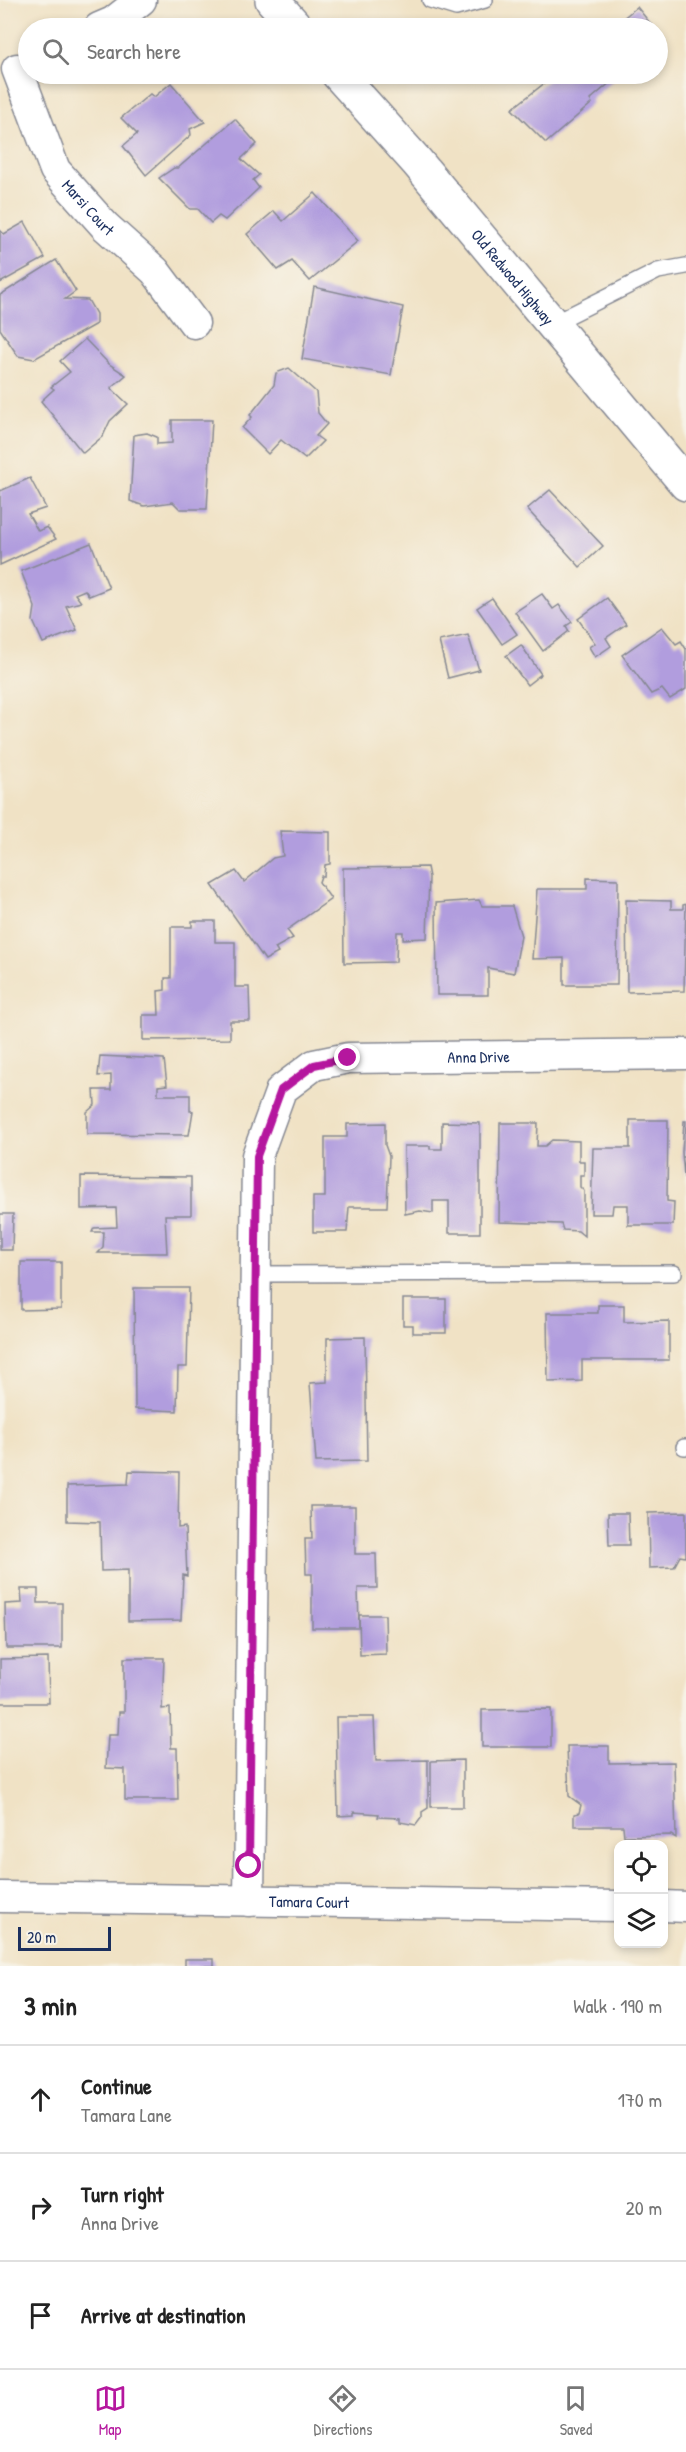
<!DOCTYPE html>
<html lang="en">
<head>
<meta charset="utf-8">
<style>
	:root { --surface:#fff; --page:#f6f6f6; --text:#222; --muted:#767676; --line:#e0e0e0; --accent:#b5179e }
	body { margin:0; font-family:"Patrick Hand",sans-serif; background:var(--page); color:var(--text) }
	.controls { position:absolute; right:18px; bottom:18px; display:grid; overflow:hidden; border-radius:12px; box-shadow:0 3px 9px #0003 }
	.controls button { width:54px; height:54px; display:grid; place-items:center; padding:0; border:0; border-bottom:2px solid var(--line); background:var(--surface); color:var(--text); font:30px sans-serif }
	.scale { position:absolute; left:18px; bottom:15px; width:93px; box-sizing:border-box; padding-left:6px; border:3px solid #1b2f5e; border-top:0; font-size:16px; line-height:21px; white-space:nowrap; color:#1b2f5e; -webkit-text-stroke:4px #f7f3e8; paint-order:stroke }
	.stop { position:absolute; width:18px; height:18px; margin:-14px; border:4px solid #b5179e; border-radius:50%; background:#fff }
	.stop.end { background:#b5179e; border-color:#fff; box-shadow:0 2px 6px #0008 }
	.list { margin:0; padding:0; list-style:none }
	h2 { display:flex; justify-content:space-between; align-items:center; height:78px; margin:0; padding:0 24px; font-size:26px }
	h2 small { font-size:20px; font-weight:400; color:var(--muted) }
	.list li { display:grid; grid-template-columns:39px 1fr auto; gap:18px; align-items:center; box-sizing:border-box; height:108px; padding:0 24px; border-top:2px solid var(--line) }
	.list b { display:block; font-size:22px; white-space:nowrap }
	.list p { margin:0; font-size:20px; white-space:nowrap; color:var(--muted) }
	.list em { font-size:20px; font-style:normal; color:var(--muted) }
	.icon { flex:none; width:33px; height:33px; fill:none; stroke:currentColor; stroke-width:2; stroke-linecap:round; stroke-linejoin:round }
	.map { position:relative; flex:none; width:686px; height:1966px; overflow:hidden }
	.search { position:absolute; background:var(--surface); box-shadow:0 3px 9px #0003; left:18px; right:18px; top:18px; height:66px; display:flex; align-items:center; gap:15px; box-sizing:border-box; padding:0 21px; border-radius:33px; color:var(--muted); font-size:22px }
	.sheet { height:402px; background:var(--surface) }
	nav { display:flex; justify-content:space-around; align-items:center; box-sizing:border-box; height:84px; border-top:2px solid var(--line); background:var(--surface); font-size:16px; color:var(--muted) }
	nav a { display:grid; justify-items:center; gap:3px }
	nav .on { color:var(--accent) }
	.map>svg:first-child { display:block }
</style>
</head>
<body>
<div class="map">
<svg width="686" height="1966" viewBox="0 0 686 1966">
	<rect width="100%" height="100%" fill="#f7f3e8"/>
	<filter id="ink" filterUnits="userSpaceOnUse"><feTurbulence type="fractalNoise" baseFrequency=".0167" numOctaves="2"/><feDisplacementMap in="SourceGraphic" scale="12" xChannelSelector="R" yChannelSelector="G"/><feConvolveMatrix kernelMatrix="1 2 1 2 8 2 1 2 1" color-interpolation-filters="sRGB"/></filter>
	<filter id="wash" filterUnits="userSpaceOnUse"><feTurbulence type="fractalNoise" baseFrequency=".008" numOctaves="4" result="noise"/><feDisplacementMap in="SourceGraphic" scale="24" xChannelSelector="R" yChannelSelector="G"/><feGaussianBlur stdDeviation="1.35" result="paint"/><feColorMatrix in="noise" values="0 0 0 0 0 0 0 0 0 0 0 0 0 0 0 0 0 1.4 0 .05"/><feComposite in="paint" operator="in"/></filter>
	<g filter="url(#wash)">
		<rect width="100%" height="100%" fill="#f0e2c5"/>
		<g id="blocks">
			<g fill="#b19dde">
				<polygon points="637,7 654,28 611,28"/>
				<polygon points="556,74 620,74 590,100 592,103 546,143 512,109"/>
				<polygon points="171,83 205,122 190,129 191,135 146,175 123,146 137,134 121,118 150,94 154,97"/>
				<polygon points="235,119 257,144 241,159 259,175 253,180 259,188 225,220 219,216 211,223 198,209 190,209 159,178 174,168 178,168"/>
				<polygon points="315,193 358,241 310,281 292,261 278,270 247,234 274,211 283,221"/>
				<polygon points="25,222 45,258 0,283 0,230 4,234"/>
				<polygon points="56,260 76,291 65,299 88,300 96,314 96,324 34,359 18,356 0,329 0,295"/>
				<polygon points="314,287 403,307 391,375 302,359"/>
				<polygon points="85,339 109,364 126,375 111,388 128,404 110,421 103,436 83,453 41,401 54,389 51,387 70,372 60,361"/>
				<polygon points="289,368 316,392 318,413 327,424 316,436 323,441 305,459 281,440 268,454 242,428 252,417 250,415 274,385 276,373"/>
				<polygon points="172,420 212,420 207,509 180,509 173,502 144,506 130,501 134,435 147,433 157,437 157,444 172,443"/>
				<polygon points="30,478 46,508 28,514 38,531 47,527 56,539 0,565 0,491"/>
				<polygon points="550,490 603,546 580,567 527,509"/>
				<polygon points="91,543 109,588 89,596 85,590 75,594 81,602 66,606 77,630 43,643 33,621 35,607 21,571"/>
				<polygon points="542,594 553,609 559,605 572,622 566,626 569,631 543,651 515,612"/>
				<polygon points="492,598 517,634 502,644 477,608"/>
				<polygon points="607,598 626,624 606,638 611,646 595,657 589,647 595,643 578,619"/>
				<polygon points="662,627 676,644 681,641 686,649 686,689 670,699 662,689 651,694 622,655"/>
				<polygon points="468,635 479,670 448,678 439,641"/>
				<polygon points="521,645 541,674 527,685 506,656"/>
				<polygon points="280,831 330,832 330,864 325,865 324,876 321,876 319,882 331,899 287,930 293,938 275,948 278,953 265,960 212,885 236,871 244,882 273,858 283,856"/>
				<polygon points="427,867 429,877 427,938 403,939 403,932 397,932 396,962 344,963 343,868"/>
				<polygon points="587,878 618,879 617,985 564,985 564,958 532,959 537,889 587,889"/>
				<polygon points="479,900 482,906 512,906 521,936 514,973 488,968 488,995 437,995 436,903"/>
				<polygon points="626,900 671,901 671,909 683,909 683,905 686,904 684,991 627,992"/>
				<polygon points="192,921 215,921 215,942 235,942 235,987 249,987 250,1021 230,1021 230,1039 143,1040 143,1015 159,1015 158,991 165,990 165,978 171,978 171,927 192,927"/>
				<polygon points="100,1056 164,1059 167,1085 158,1086 158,1095 190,1095 190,1111 193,1111 189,1135 87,1134 87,1112 95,1105 94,1090 111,1090 111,1075 98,1076"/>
				<polygon points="630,1120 668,1120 667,1201 674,1202 673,1225 628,1225 628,1205 613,1205 612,1214 591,1214 593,1148 630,1148"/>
				<polygon points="684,1121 686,1121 684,1178 682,1152"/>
				<polygon points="442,1122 480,1123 480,1233 449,1233 449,1201 433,1201 433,1213 420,1211 405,1214 404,1146 430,1146 430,1149 442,1149"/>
				<polygon points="385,1123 385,1145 389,1156 387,1207 349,1207 347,1232 313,1232 313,1197 325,1197 325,1137 347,1137 347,1124"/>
				<polygon points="500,1123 538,1123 537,1146 545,1146 552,1140 579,1141 579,1161 584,1161 584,1175 580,1175 580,1187 584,1191 584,1236 578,1231 563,1230 561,1224 499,1222"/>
				<polygon points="81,1176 191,1177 191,1215 165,1215 167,1253 98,1253 103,1248 104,1232 92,1232 94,1228 117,1227 116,1208 81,1209"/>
				<polygon points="0,1214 13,1214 12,1250 0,1250"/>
				<polygon points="21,1262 61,1262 61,1309 21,1310"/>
				<polygon points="134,1288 189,1288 187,1367 178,1367 177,1411 135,1409"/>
				<polygon points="403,1299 446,1299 446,1333 413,1333 413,1325 403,1325"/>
				<polygon points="598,1305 624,1305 624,1322 669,1321 669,1360 582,1360 582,1381 548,1382 547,1313 598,1313"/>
				<polygon points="365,1337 367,1461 316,1462 310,1383 327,1382 327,1338"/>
				<polygon points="129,1471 179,1472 178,1528 185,1527 187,1576 183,1575 181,1620 128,1621 128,1570 101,1571 100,1522 67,1521 67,1486 128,1484"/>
				<polygon points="311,1506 355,1506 355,1554 376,1554 377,1588 358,1588 359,1628 312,1628 312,1574 306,1574 305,1539 312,1539"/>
				<polygon points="686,1512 686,1557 680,1556 674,1567 649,1568 648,1513"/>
				<polygon points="608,1513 628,1513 629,1545 609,1545"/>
				<polygon points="21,1589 38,1589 38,1603 62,1603 62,1648 6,1648 5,1604 22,1603"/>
				<polygon points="359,1615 385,1615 386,1654 360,1655"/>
				<polygon points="48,1658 49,1703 0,1703 0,1659"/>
				<polygon points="124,1658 164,1658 162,1709 170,1708 171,1748 177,1748 178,1800 125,1800 125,1769 106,1768 108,1735 118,1735 119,1712 124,1712"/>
				<polygon points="551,1709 551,1747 482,1747 482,1710"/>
				<polygon points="336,1717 374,1717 376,1761 428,1760 428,1808 422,1812 422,1817 416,1825 400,1822 400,1818 378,1817 379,1814 354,1812 354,1815 338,1816"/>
				<polygon points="567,1746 609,1746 609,1763 674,1762 676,1838 671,1835 624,1836 623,1826 574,1826 574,1814 579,1813 581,1805 569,1796"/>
				<polygon points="463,1760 463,1807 431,1807 431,1761"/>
				<rect x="185" y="1959" width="29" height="7"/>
			</g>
		</g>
	</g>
	<g filter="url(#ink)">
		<use href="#blocks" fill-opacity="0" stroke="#868892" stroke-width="1.5"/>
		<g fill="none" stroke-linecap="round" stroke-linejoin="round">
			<defs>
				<g id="service">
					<polyline points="430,0 456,8 485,0"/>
					<polyline points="552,324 658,271 686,266"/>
					<polyline points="255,1274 674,1273"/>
					<polyline points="684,1447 686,1447"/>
				</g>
				<g id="minor">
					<polyline points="99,28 113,22 141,0"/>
					<path id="s1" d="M17,69L55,170L105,226L155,271L194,323"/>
					<path id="s2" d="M0,1897L618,1906"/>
					<path id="s3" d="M249,1901L257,1156L281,1090L314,1065L348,1058L686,1054"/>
					<polyline points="664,1906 686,1907"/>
				</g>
				<g id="secondary">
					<polyline points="272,0 297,28"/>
					<path id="s4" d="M338,74L417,162L686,484"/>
				</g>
			</defs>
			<use href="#service" stroke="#868892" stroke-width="18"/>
			<use href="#minor" stroke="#868892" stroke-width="33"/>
			<use href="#secondary" stroke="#868892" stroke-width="36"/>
			<use href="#service" stroke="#fff" stroke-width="15"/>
			<use href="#minor" stroke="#fff" stroke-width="30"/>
			<use href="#secondary" stroke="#fff" stroke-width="33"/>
		</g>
	</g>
	<g fill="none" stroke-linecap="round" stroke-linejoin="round" filter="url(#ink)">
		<polyline stroke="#b5179e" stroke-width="8" points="249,1866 257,1156 281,1090 314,1065 348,1058"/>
	</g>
	<g text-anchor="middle" stroke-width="4.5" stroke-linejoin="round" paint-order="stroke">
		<g font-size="16" fill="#1b2f5e" stroke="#f7f3e8">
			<text dy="6" stroke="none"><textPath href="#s1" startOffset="158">Marsi Court</textPath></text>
			<text dy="6" stroke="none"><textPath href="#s4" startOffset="268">Old Redwood Highway</textPath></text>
			<text dy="6" stroke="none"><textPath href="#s3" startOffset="1022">Anna Drive</textPath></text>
			<text dy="6" stroke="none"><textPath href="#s2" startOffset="309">Tamara Court</textPath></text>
		</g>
	</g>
</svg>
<div class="controls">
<button><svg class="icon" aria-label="locate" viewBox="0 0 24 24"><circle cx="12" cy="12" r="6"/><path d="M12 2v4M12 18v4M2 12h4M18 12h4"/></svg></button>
<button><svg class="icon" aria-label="layers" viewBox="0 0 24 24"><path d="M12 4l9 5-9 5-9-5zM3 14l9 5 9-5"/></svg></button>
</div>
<div class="scale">20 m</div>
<div class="stop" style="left:249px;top:1866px"></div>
<div class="stop end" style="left:348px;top:1058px"></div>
<div class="search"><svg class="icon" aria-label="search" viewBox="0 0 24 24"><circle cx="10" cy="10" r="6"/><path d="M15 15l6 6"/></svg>Search here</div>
</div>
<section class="sheet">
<h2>3 min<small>Walk · 190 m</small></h2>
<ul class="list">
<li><svg class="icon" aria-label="ahead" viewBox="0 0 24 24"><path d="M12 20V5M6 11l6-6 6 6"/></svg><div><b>Continue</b><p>Tamara Lane</p></div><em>170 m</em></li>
<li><svg class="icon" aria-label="right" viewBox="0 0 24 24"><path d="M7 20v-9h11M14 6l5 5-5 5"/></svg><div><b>Turn right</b><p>Anna Drive</p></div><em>20 m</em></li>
<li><svg class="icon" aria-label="arrive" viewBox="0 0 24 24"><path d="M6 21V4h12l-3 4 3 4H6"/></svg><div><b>Arrive at destination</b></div></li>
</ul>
</section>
<nav>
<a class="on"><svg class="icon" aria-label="map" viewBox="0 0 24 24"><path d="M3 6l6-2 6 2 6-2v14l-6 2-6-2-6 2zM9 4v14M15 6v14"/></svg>Map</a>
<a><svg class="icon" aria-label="directions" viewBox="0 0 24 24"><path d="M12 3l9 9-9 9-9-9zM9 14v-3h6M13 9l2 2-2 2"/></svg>Directions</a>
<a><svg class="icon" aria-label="saved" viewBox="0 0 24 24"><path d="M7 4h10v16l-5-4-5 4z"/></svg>Saved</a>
</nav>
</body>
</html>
